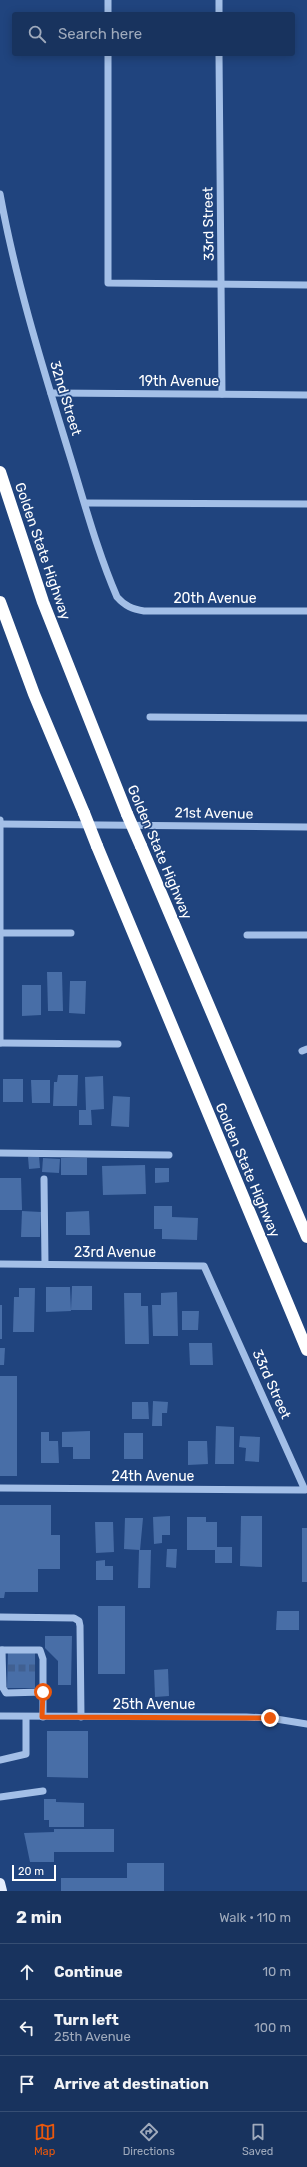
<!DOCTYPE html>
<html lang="en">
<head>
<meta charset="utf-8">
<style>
	:root { --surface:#18335e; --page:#213b64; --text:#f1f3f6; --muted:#9faabc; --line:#364e73; --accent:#ea580c }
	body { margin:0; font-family:Rubik,sans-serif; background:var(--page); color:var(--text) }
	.scale { position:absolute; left:12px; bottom:10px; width:44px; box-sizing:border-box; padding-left:4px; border:2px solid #fff; border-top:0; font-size:11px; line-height:14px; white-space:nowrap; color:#fff; -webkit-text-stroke:3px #20447e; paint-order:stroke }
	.stop { position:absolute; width:12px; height:12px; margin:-9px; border:3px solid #ea580c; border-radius:50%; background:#fff }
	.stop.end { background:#ea580c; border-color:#fff; box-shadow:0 1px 4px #0008 }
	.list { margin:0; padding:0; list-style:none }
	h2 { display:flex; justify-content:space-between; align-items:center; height:52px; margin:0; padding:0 16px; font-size:17px }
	h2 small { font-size:13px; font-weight:400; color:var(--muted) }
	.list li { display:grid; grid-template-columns:26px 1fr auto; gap:12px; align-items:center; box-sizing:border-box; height:56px; padding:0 16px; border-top:1px solid var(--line) }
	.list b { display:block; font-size:15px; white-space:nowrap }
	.list p { margin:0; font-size:13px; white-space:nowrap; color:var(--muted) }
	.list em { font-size:13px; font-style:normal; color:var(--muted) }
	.icon { flex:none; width:22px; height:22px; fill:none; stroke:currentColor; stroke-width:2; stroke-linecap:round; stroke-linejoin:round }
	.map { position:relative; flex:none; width:307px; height:1891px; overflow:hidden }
	.search { position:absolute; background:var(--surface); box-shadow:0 2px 10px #0003; left:12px; right:12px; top:12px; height:44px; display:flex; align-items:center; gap:10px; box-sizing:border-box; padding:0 14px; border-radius:4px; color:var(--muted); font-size:15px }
	.sheet { height:220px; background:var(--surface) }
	nav { display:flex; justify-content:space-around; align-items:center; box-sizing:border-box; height:56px; border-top:1px solid var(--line); background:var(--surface); font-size:11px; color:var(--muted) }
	nav a { display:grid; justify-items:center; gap:2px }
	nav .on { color:var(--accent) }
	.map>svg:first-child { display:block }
</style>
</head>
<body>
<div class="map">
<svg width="307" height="1891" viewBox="0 0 307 1891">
	<rect width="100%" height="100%" fill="#20447e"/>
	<g fill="#486ea7">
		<polygon points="47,972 62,972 63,1011 48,1011"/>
		<polygon points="70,981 86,981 85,1014 69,1013"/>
		<polygon points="22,985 41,985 41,1015 22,1016"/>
		<polygon points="58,1075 78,1075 77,1106 53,1106 54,1082 57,1082"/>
		<polygon points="103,1076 104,1109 91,1110 92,1125 79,1125 79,1110 86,1110 85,1077"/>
		<rect x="3" y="1079" width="20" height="23"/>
		<polygon points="31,1080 50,1080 50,1103 32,1103"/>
		<polygon points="113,1096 130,1097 129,1127 111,1126"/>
		<polygon points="39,1156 40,1168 29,1169 28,1157"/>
		<polygon points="43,1158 60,1159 59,1173 42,1172"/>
		<rect x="61" y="1158" width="26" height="17"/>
		<polygon points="145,1165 146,1194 103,1195 102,1166"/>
		<polygon points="155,1168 169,1168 169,1182 155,1183"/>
		<polygon points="0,1178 21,1178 22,1210 0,1210"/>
		<polygon points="154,1206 172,1206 172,1217 198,1218 197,1240 162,1239 162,1229 154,1229"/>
		<polygon points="22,1211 41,1212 40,1237 21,1237"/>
		<polygon points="89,1211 90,1235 66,1235 66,1212"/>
		<polygon points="72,1286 92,1286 92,1310 71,1310"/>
		<polygon points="46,1287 70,1287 71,1311 46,1312"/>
		<polygon points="19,1288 35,1288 34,1332 13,1332 14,1297 19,1297"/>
		<polygon points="177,1292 178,1336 153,1336 152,1305 161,1305 161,1293"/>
		<polygon points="124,1293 141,1293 141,1306 148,1306 149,1344 125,1344"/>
		<rect x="0" y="1305" width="2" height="34"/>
		<polygon points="182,1311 199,1311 198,1330 182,1330"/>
		<polygon points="189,1343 212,1343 213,1365 190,1365"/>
		<polygon points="0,1348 5,1348 4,1365 0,1365"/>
		<rect x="0" y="1376" width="17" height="100"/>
		<polygon points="153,1401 168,1402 167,1413 162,1413 162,1426 152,1426"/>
		<polygon points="132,1402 148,1402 149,1419 132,1419"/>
		<polygon points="216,1426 234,1427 234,1464 215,1464"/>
		<polygon points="90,1431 90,1459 73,1459 73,1447 62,1447 62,1432"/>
		<polygon points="41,1432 49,1432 49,1441 58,1441 59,1463 41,1463"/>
		<rect x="124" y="1433" width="19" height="26"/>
		<polygon points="240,1436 260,1437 259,1462 245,1461 246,1448 239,1447"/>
		<polygon points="188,1441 207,1441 208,1464 188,1465"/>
		<polygon points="0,1505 51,1505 51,1535 60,1535 60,1569 38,1569 38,1592 5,1592 4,1598 0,1598"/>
		<polygon points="170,1516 170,1535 162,1535 162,1543 154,1544 153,1517"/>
		<polygon points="241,1516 262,1516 262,1567 240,1566"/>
		<polygon points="187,1517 206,1517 206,1522 217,1522 217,1547 232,1547 232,1563 215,1563 215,1550 187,1550"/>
		<polygon points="125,1518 143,1518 140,1550 124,1549"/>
		<polygon points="95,1522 113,1522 114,1552 96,1553"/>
		<rect x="302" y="1528" width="5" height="54"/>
		<polygon points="167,1549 177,1549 176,1568 166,1567"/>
		<polygon points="139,1550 151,1550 150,1588 138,1588"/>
		<polygon points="105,1560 105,1566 113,1566 113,1580 96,1580 96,1561"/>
		<rect x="98" y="1606" width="27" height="68"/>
		<polygon points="277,1611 299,1611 299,1630 276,1630"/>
		<polygon points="45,1636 72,1636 71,1685 58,1685 58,1661 45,1648"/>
		<polygon points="8,1652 35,1652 35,1688 7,1688"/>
		<polygon points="168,1669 169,1696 155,1697 154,1670"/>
		<polygon points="47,1731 88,1731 88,1778 47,1777"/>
		<polygon points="44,1799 56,1799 56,1802 84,1803 84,1827 49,1827 49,1820 44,1820"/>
		<polygon points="54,1829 114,1829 114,1852 54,1852 54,1862 30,1862 24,1833 54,1832"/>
		<polygon points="127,1863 164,1863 164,1891 61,1891 61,1878 127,1878"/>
	</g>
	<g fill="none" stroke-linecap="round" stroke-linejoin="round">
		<polyline stroke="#416091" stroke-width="7" stroke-dasharray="7 3.5" stroke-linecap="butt" points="8,1668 35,1668"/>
		<g stroke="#a3bfe7" stroke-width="7">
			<polyline points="108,0 108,14"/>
			<polyline points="219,0 219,14"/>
			<polyline points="108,54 108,283 307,285"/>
			<polyline points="219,54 222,394"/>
			<path d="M0,194C16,282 43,368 69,453C84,501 97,551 117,597C125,606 132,609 144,611H307"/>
			<polyline points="51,393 307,395"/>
			<polyline points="85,503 307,504"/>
			<polyline points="150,717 307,718"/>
			<polyline points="0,824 307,827"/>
			<polyline points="0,933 71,933"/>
			<polyline points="247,935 307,935"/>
			<polyline points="0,1043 0,820"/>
			<polyline points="0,1043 118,1044"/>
			<polyline points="302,1051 307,1049"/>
			<polyline points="0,1153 169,1155"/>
			<polyline points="44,1179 45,1264"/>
			<polyline points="0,1264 204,1266 305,1490 0,1488"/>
			<polyline points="0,1617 74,1618 79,1621 80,1626 81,1717"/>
			<polyline points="0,1650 40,1650 43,1659 43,1692"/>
			<polyline points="2,1650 3,1688 6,1693 43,1692 43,1717"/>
			<polyline points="0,1716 246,1717 270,1718 307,1724"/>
			<polyline points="0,1760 26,1754 26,1717"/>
			<polyline points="0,1797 43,1791"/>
		</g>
		<polyline stroke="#e5edfd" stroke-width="10" points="0,1883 2,1891"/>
		<g stroke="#fff" stroke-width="12">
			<polyline points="0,472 43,602 127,814"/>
			<polyline points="0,602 34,694 84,813"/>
			<polyline points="97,846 307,1350"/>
			<polyline points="141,846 307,1237"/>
		</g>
		<g stroke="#fff" stroke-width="12">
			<polyline points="84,813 97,846"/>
			<polyline points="127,814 141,846"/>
		</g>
	</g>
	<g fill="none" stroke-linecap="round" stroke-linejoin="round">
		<polyline stroke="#ea580c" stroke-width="5" points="43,1692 42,1717 270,1718"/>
	</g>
	<g text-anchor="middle" stroke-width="3.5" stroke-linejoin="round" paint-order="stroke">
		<g font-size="14" fill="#fff" stroke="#20447e">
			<text transform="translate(208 224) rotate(-91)" y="5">33rd Street</text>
			<text x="179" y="386">19th Avenue</text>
			<text transform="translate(66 398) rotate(73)" y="5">32nd Street</text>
			<text transform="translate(43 551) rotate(71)" y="5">Golden State Highway</text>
			<text x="215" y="603">20th Avenue</text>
			<text transform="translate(214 813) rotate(1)" y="5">21st Avenue</text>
			<text transform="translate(160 852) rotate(67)" y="5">Golden State Highway</text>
			<text transform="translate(248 1170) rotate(67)" y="5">Golden State Highway</text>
			<text x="115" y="1257">23rd Avenue</text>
			<text transform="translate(272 1384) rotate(66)" y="5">33rd Street</text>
			<text x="153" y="1481">24th Avenue</text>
			<text x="154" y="1709">25th Avenue</text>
		</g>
	</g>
</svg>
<div class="scale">20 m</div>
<div class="stop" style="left:43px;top:1692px"></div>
<div class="stop end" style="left:270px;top:1718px"></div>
<div class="search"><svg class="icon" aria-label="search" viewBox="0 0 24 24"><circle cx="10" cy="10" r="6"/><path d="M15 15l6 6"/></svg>Search here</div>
</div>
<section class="sheet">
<h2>2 min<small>Walk · 110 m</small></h2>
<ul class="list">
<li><svg class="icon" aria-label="ahead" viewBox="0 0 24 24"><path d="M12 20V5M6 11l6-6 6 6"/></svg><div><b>Continue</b></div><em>10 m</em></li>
<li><svg class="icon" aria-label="left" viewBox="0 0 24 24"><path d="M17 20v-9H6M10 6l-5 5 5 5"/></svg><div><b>Turn left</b><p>25th Avenue</p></div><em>100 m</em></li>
<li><svg class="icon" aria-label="arrive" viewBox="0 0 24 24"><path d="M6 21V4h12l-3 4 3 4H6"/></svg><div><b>Arrive at destination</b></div></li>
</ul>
</section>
<nav>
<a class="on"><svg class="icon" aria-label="map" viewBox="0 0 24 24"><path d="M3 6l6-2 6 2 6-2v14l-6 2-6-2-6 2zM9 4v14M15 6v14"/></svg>Map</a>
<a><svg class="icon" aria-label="directions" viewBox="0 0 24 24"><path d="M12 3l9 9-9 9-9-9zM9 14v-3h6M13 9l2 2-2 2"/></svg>Directions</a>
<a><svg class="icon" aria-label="saved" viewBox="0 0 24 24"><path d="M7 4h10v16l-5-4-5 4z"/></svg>Saved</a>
</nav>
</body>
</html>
